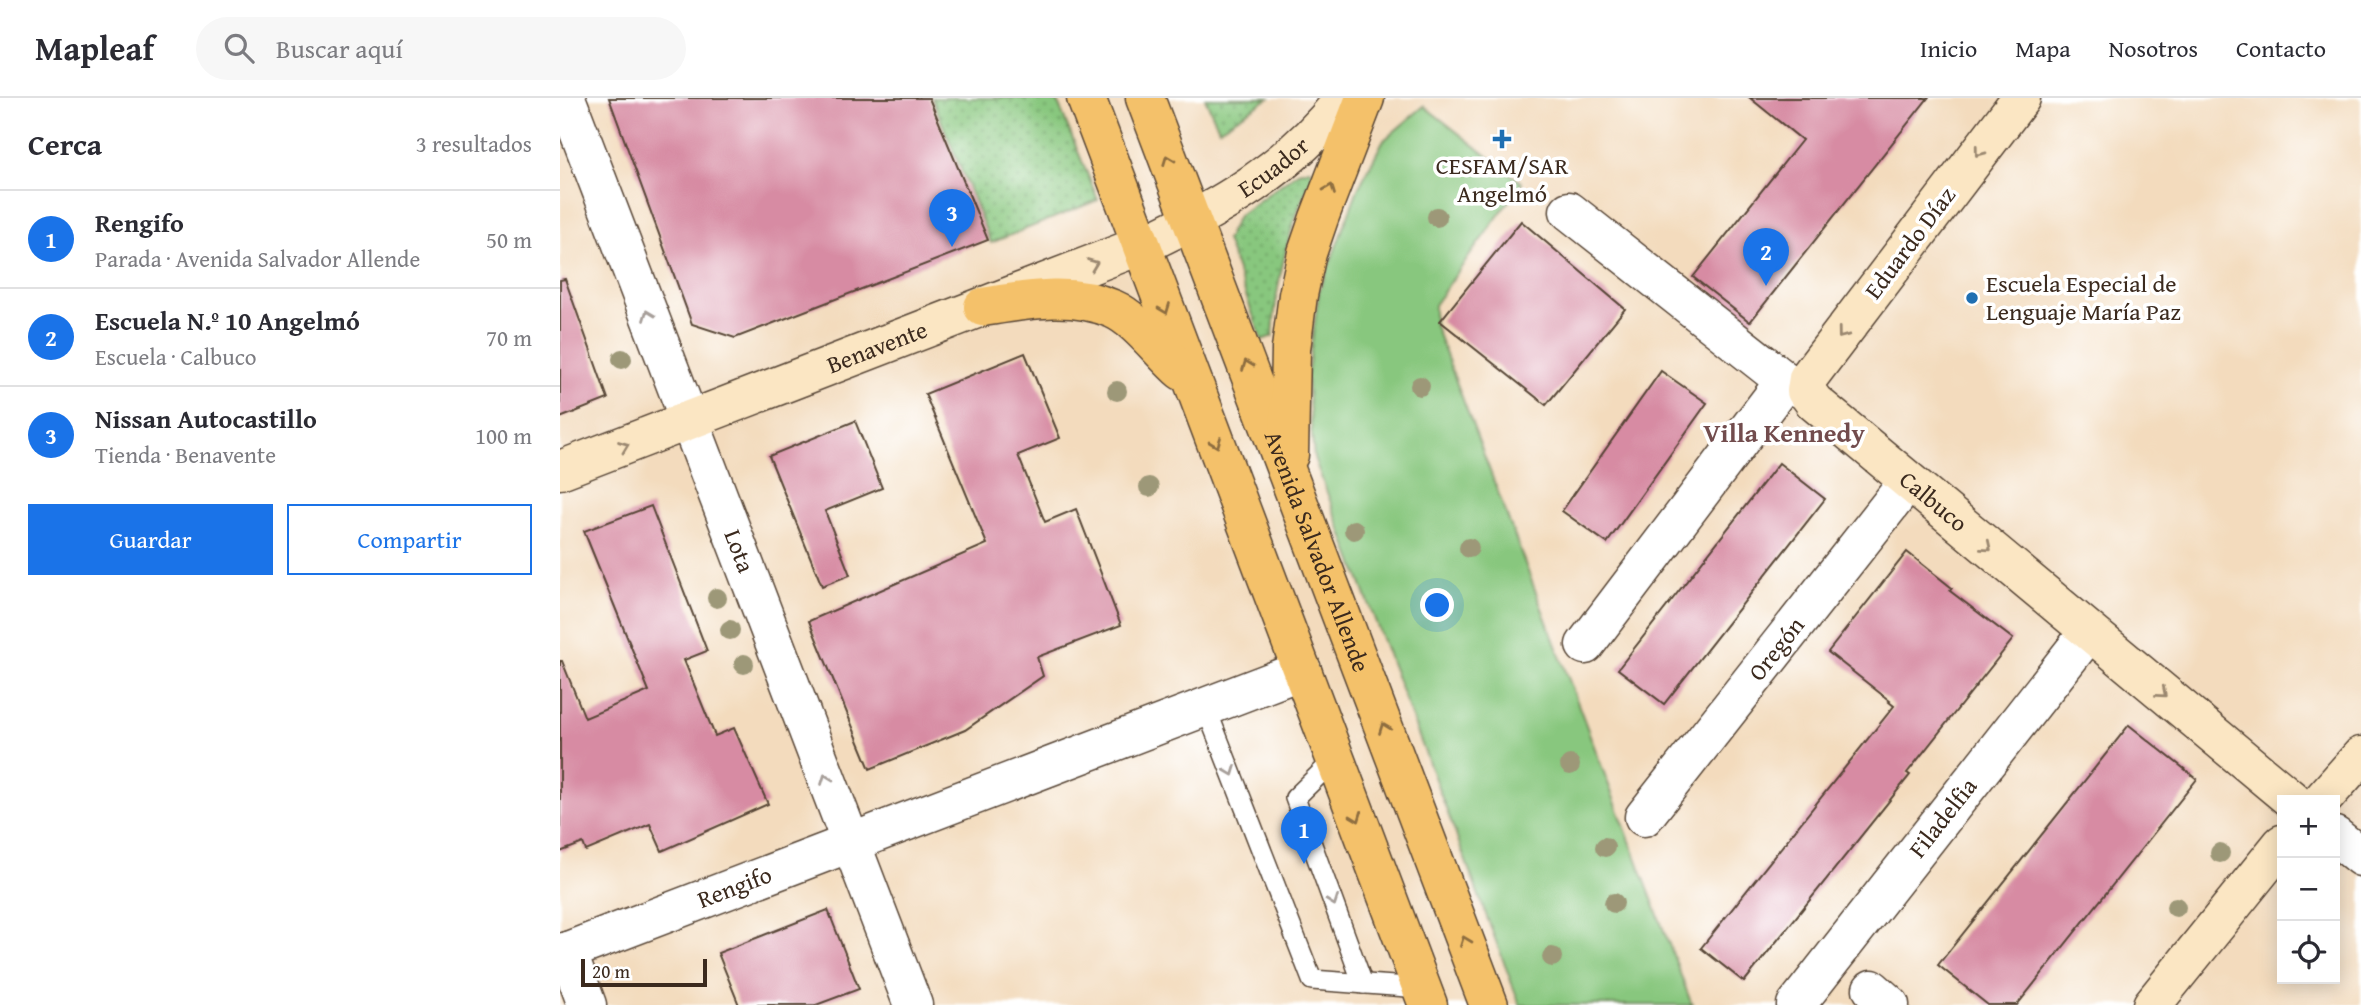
<!DOCTYPE html>
<html lang="es">
<head>
<meta charset="utf-8">
<style>
	:root { --surface:#fff; --page:#f7f7f7; --text:#2b2b33; --muted:#7c7c81; --line:#e1e1e2; --accent:#1a73e8 }
	body { margin:0; font-family:"Gentium Book Plus",serif; background:var(--page); color:var(--text) }
	.controls { position:absolute; right:21px; bottom:21px; display:grid; overflow:hidden; border-radius:0px; box-shadow:0 4px 18px #0003 }
	.controls button { width:63px; height:63px; display:grid; place-items:center; padding:0; border:0; border-bottom:2px solid var(--line); background:var(--surface); color:var(--text); font:35px sans-serif }
	.scale { position:absolute; left:21px; bottom:18px; width:126px; box-sizing:border-box; padding-left:7px; border:4px solid #3b2a1e; border-top:0; font-size:19px; line-height:24px; white-space:nowrap; color:#3b2a1e; -webkit-text-stroke:5px #fff; paint-order:stroke }
	.you { position:absolute; left:878px; top:508px; width:24px; height:24px; margin:-18px; border:5px solid #fff; border-radius:50%; background:#1a73e8; box-shadow:0 0 0 10px #1a73e833 }
	.badge { display:grid; place-items:center; width:46px; height:46px; border-radius:50%; background:var(--accent); color:#fff; font-size:23px; font-weight:700 }
	.pin { position:absolute; translate:-50% -58px; filter:drop-shadow(0 2px 4px #0008) }
	.pin::after { content:''; position:absolute; top:37px; width:24px; height:21px; background:inherit; clip-path:polygon(0 0,100% 0,50% 100%) }
	.list { margin:0; padding:0; list-style:none }
	h2 { display:flex; justify-content:space-between; align-items:center; height:91px; margin:0; padding:0 28px; font-size:30px }
	h2 small { font-size:23px; font-weight:400; color:var(--muted) }
	.list li { display:grid; grid-template-columns:46px 1fr auto; gap:21px; align-items:center; box-sizing:border-box; height:98px; padding:0 28px; border-top:2px solid var(--line) }
	.list b { display:block; font-size:26px; white-space:nowrap }
	.list p { margin:0; font-size:23px; white-space:nowrap; color:var(--muted) }
	.list em { font-size:23px; font-style:normal; color:var(--muted) }
	.actions { display:flex; gap:14px; padding:21px 28px }
	.actions a { flex:1; padding:16px 0; border:2px solid var(--accent); border-radius:0px; text-align:center; font-size:24px; color:var(--accent) }
	.actions .main { background:var(--accent); color:#fff }
	.icon { flex:none; width:38px; height:38px; fill:none; stroke:currentColor; stroke-width:2; stroke-linecap:round; stroke-linejoin:round }
	.map { position:relative; flex:none; width:1801px; height:907px; overflow:hidden }
	header { display:flex; align-items:center; gap:42px; box-sizing:border-box; height:98px; padding:0 35px; background:var(--surface); border-bottom:2px solid var(--line) }
	header strong { font-size:33px }
	nav { display:flex; gap:38px; margin-inline-start:auto; font-size:24px }
	.search { width:490px; height:63px; background:var(--page); display:flex; align-items:center; gap:18px; box-sizing:border-box; padding:0 24px; border-radius:38px; color:var(--muted); font-size:26px }
	main { display:flex }
	aside { flex:1; background:var(--surface) }
	.map>svg:first-child { display:block }
</style>
</head>
<body>
<header>
<strong>Mapleaf</strong>
<div class="search"><svg class="icon" aria-label="search" viewBox="0 0 24 24"><circle cx="10" cy="10" r="6"/><path d="M15 15l6 6"/></svg>Buscar aquí</div>
<nav><a>Inicio</a><a>Mapa</a><a>Nosotros</a><a>Contacto</a></nav>
</header>
<main>
<aside>
<h2>Cerca<small>3 resultados</small></h2>
<ul class="list">
<li><span class="badge">1</span><div><b>Rengifo</b><p>Parada · Avenida Salvador Allende</p></div><em>50 m</em></li>
<li><span class="badge">2</span><div><b>Escuela N.º 10 Angelmó</b><p>Escuela · Calbuco</p></div><em>70 m</em></li>
<li><span class="badge">3</span><div><b>Nissan Autocastillo</b><p>Tienda · Benavente</p></div><em>100 m</em></li>
</ul>
<div class="actions"><a class="main">Guardar</a><a>Compartir</a></div>
</aside>
<div class="map">
<svg width="1801" height="907" viewBox="0 0 1801 907">
	<defs>
		<pattern id="grass-dots" width="8" height="8" patternUnits="userSpaceOnUse" patternTransform="scale(1.75)"><rect width="8" height="8" fill="#88c77e"/><path d="M2 2h.1M6 6h.1" fill="none" stroke="#70a267" stroke-width="1.8" stroke-linecap="round"/></pattern>
	</defs>
	<rect width="100%" height="100%" fill="#fff"/>
	<filter id="ink" filterUnits="userSpaceOnUse"><feTurbulence type="fractalNoise" baseFrequency=".0143" numOctaves="2"/><feDisplacementMap in="SourceGraphic" scale="14" xChannelSelector="R" yChannelSelector="G"/><feConvolveMatrix kernelMatrix="1 2 1 2 8 2 1 2 1" color-interpolation-filters="sRGB"/></filter>
	<filter id="wash" filterUnits="userSpaceOnUse"><feTurbulence type="fractalNoise" baseFrequency=".00686" numOctaves="4" result="noise"/><feDisplacementMap in="SourceGraphic" scale="28" xChannelSelector="R" yChannelSelector="G"/><feGaussianBlur stdDeviation="1.57" result="paint"/><feColorMatrix in="noise" values="0 0 0 0 0 0 0 0 0 0 0 0 0 0 0 0 0 1.4 0 .05"/><feComposite in="paint" operator="in"/></filter>
	<g filter="url(#wash)">
		<rect width="100%" height="100%" fill="#f3dbbd"/>
		<g fill="url(#grass-dots)" stroke="#62784e" stroke-width="2">
			<polygon points="372,0 496,0 538,102 431,145"/>
			<polygon points="645,0 709,0 659,31"/>
			<path d="M750,71L753,79C729,124 715,188 713,238L702,242L666,142L678,118L738,74Z"/>
		</g>
		<polygon fill="#88c77e" stroke="#62784e" stroke-width="2" points="864,8 962,85 874,207 874,225 1132,907 960,907 754,360 747,280 759,194 798,91 823,43"/>
		<g id="blocks">
			<g fill="#d78ba3">
				<polygon points="49,0 369,0 428,142 175,240 132,226"/>
				<polygon points="1190,0 1368,0 1190,224 1133,179 1242,42"/>
				<polygon points="961,123 1065,211 986,307 880,223"/>
				<polygon points="5,181 48,301 0,320 0,182"/>
				<polygon points="465,255 500,340 458,357 485,424 516,411 561,527 477,559 483,578 405,632 310,671 249,523 427,446 365,296"/>
				<polygon points="1101,273 1147,305 1047,445 1002,413"/>
				<polygon points="295,323 322,390 265,413 290,477 262,488 209,358"/>
				<polygon points="1219,365 1265,401 1104,606 1058,571"/>
				<polygon points="91,408 147,553 124,562 155,638 174,630 208,706 102,753 90,726 26,753 23,745 0,754 0,563 2,563 25,620 89,593 24,433"/>
				<polygon points="1347,454 1392,490 1390,493 1453,541 1347,675 1350,677 1184,884 1141,850 1334,608 1329,604 1330,603 1268,554"/>
				<polygon points="1569,627 1637,681 1457,907 1428,907 1378,867"/>
				<polygon points="268,812 299,891 256,907 179,907 158,855"/>
			</g>
		</g>
	</g>
	<g filter="url(#ink)">
		<use href="#blocks" fill-opacity="0" stroke="#574536" stroke-width="2"/>
		<g fill="none" stroke-linecap="round" stroke-linejoin="round">
			<defs>
				<g id="lane">
					<polyline points="646,610 752,882 861,890"/>
					<polyline points="775,661 735,700 803,886"/>
				</g>
				<g id="street">
					<path id="s1" d="M6,0L353,907"/>
					<polyline points="1009,113 1225,283 1246,293"/>
					<polyline points="1025,547 1225,283"/>
					<path id="s2" d="M1084,719L1348,384"/>
					<polyline points="1775,738 1801,759"/>
					<polyline points="7,853 27,907"/>
					<path id="s3" d="M0,856L742,572"/>
					<polyline points="1312,891 1330,907"/>
					<path id="s4" d="M1236,907L1529,534"/>
				</g>
				<g id="secondary">
					<path id="s5" d="M1461,0L1248,280L1246,293L1254,304L1732,702"/>
					<path id="s6" d="M0,372L582,147C657,112 733,69 784,0"/>
					<polyline points="1762,702 1801,658"/>
					<polyline points="1592,907 1722,746"/>
				</g>
				<g id="highway">
					<polyline points="526,0 868,907"/>
					<path id="s7" d="M585,0L929,907"/>
					<path d="M423,209C467,202 511,193 553,211C577,221 602,256 622,273"/>
					<polyline points="729,357 731,251 738,197 747,155 759,120 805,0"/>
				</g>
			</defs>
			<use href="#lane" stroke="#574536" stroke-width="22"/>
			<use href="#street" stroke="#574536" stroke-width="41"/>
			<use href="#secondary" stroke="#574536" stroke-width="41"/>
			<use href="#highway" stroke="#574536" stroke-width="41"/>
			<use href="#lane" stroke="#fff" stroke-width="19"/>
			<use href="#street" stroke="#fff" stroke-width="38"/>
			<use href="#secondary" stroke="#fbe6c3" stroke-width="38"/>
			<use href="#highway" stroke="#f4c16a" stroke-width="38"/>
		</g>
		<g fill="#9d9878">
			<circle cx="877" cy="119" r="10"/>
			<circle cx="62" cy="261" r="10"/>
			<circle cx="860" cy="288" r="10"/>
			<circle cx="557" cy="293" r="10"/>
			<circle cx="589" cy="389" r="10"/>
			<circle cx="794" cy="432" r="10"/>
			<circle cx="909" cy="450" r="10"/>
			<circle cx="157" cy="500" r="10"/>
			<circle cx="170" cy="532" r="10"/>
			<circle cx="184" cy="566" r="10"/>
			<circle cx="1010" cy="667" r="10"/>
			<circle cx="1045" cy="749" r="10"/>
			<circle cx="1660" cy="755" r="10"/>
			<circle cx="1054" cy="805" r="10"/>
			<circle cx="1616" cy="809" r="10"/>
			<circle cx="992" cy="859" r="10"/>
		</g>
		<defs><path id="oneway-chevron" d="M-2-3.5L2.5 0L-2 3.5" fill="none" stroke-width="1.6" stroke-linecap="round" stroke-linejoin="round" transform="scale(1.75)"/></defs>
		<g stroke="#9b8870">
			<use href="#oneway-chevron" transform="translate(1419 54) rotate(127)"/>
			<use href="#oneway-chevron" transform="translate(533 166) rotate(-21)"/>
			<use href="#oneway-chevron" transform="translate(1282 236) rotate(127)"/>
			<use href="#oneway-chevron" transform="translate(64 348) rotate(-21)"/>
			<use href="#oneway-chevron" transform="translate(1427 449) rotate(40)"/>
			<use href="#oneway-chevron" transform="translate(1602 595) rotate(40)"/>
		</g>
		<g stroke="#8e6e40">
			<use href="#oneway-chevron" transform="translate(608 62) rotate(-111)"/>
			<use href="#oneway-chevron" transform="translate(770 91) rotate(-69)"/>
			<use href="#oneway-chevron" transform="translate(605 211) rotate(69)"/>
			<use href="#oneway-chevron" transform="translate(687 267) rotate(-111)"/>
			<use href="#oneway-chevron" transform="translate(656 345) rotate(69)"/>
			<use href="#oneway-chevron" transform="translate(824 630) rotate(-111)"/>
			<use href="#oneway-chevron" transform="translate(797 719) rotate(69)"/>
			<use href="#oneway-chevron" transform="translate(905 843) rotate(-111)"/>
		</g>
		<g stroke="#a79f9a">
			<use href="#oneway-chevron" transform="translate(88 217) rotate(-111)"/>
			<use href="#oneway-chevron" transform="translate(671 673) rotate(69)"/>
			<use href="#oneway-chevron" transform="translate(266 681) rotate(-111)"/>
			<use href="#oneway-chevron" transform="translate(773 803) rotate(70)"/>
		</g>
	</g>
	<g fill="#1f6fb2" stroke="#fff" stroke-width="2.5">
		<path d="M938.5 30.5h7v7h7v7h-7v7h-7v-7h-7v-7h7z"/>
		<circle cx="1412" cy="200" r="7"/>
	</g>
	<g text-anchor="middle" stroke-width="7" stroke-linejoin="round" paint-order="stroke">
		<g font-size="24" fill="#3b2a1e" stroke="#fff">
			<text dy="8" stroke="none"><textPath href="#s6" startOffset="777">Ecuador</textPath></text>
			<text transform="translate(1350 145) rotate(-53)" y="8">Eduardo Díaz</text>
			<text dy="8" stroke="none"><textPath href="#s6" startOffset="340">Benavente</textPath></text>
			<text dy="8" stroke="none"><textPath href="#s5" startOffset="534">Calbuco</textPath></text>
			<text dy="8" stroke="none"><textPath href="#s7" startOffset="485">Avenida Salvador Allende</textPath></text>
			<text dy="8" stroke="none"><textPath href="#s1" startOffset="485">Lota</textPath></text>
			<text dy="8" stroke="none"><textPath href="#s2" startOffset="214">Oregón</textPath></text>
			<text dy="8" stroke="none"><textPath href="#s4" startOffset="238">Filadelfia</textPath></text>
			<text dy="8" stroke="none"><textPath href="#s3" startOffset="187">Rengifo</textPath></text>
		</g>
		<g font-size="24" fill="#3b2a1e" stroke="#fff">
			<text x="942" y="76">CESFAM/SAR<tspan x="942" dy="28">Angelmó</tspan></text>
			<text x="1426" y="194" text-anchor="start">Escuela Especial de<tspan x="1426" dy="28">Lenguaje María Paz</tspan></text>
		</g>
		<g font-size="26" font-weight="bold" fill="#724c4d" stroke="#fff">
			<text x="1224" y="344">Villa Kennedy</text>
		</g>
	</g>
</svg>
<div class="controls">
<button>+</button>
<button>−</button>
<button><svg class="icon" aria-label="locate" viewBox="0 0 24 24"><circle cx="12" cy="12" r="6"/><path d="M12 2v4M12 18v4M2 12h4M18 12h4"/></svg></button>
</div>
<div class="scale">20 m</div>
<div class="you"></div>
<div class="pin badge" style="left:744px;top:766px">1</div>
<div class="pin badge" style="left:1206px;top:188px">2</div>
<div class="pin badge" style="left:392px;top:149px">3</div>
</div>
</main>
</body>
</html>
